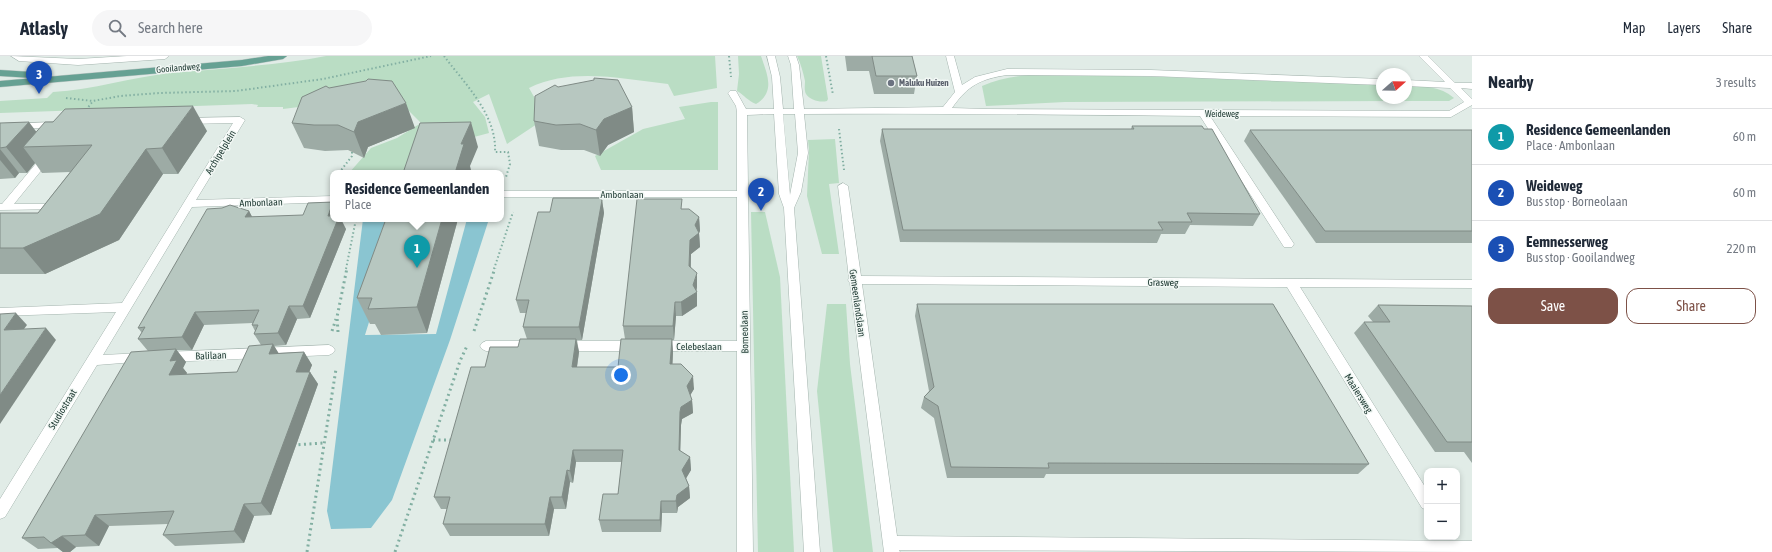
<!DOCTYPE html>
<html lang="en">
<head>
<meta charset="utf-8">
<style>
	:root { --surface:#fff; --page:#f6f6f7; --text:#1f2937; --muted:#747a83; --line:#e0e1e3; --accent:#7d5147 }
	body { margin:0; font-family:"Asap Condensed",sans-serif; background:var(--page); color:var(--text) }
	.controls { position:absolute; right:12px; bottom:12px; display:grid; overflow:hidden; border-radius:8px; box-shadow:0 2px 6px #0003 }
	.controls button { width:36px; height:36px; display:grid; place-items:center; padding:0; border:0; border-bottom:1px solid var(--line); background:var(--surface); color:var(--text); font:20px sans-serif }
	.compass { position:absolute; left:1376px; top:12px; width:36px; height:36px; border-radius:50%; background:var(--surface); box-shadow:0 2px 6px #0003; rotate:70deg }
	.you { position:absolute; left:621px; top:319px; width:14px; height:14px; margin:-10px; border:3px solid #fff; border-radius:50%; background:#1a73e8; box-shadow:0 0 0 6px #1a73e833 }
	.badge { display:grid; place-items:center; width:26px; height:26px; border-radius:50%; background:var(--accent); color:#fff; font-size:13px; font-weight:700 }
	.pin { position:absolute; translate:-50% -33px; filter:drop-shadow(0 1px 2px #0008) }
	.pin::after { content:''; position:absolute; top:21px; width:14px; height:12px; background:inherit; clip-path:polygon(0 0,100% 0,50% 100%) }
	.popup { position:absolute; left:330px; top:114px; width:174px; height:52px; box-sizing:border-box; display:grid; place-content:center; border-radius:8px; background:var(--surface); filter:drop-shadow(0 1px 3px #0005); font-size:13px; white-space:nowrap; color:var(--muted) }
	.popup b { font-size:15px; color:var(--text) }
	.popup::after { content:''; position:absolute; left:50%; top:100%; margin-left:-8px; border:8px solid transparent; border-top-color:var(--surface) }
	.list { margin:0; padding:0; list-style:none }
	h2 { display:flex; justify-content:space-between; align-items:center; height:52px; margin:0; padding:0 16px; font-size:17px }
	h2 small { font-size:13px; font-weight:400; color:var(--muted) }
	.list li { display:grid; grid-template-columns:26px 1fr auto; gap:12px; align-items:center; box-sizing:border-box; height:56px; padding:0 16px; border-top:1px solid var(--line) }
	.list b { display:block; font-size:15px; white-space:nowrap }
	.list p { margin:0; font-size:13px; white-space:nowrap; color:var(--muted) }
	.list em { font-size:13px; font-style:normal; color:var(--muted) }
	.actions { display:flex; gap:8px; padding:12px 16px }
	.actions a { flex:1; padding:9px 0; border:1px solid var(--accent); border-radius:12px; text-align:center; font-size:14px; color:var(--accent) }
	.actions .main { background:var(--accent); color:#fff }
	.icon { flex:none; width:22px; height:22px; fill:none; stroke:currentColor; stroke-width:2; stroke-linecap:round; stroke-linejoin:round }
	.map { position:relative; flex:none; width:1472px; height:496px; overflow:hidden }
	header { display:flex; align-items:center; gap:24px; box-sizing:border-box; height:56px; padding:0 20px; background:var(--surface); border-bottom:1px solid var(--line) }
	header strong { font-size:19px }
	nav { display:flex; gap:22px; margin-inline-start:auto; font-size:14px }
	.search { width:280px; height:36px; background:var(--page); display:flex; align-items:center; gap:10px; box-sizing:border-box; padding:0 14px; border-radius:22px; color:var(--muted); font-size:15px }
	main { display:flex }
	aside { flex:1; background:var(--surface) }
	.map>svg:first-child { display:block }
</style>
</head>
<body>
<header>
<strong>Atlasly</strong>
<div class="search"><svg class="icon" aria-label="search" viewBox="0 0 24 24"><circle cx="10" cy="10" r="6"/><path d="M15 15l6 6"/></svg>Search here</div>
<nav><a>Map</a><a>Layers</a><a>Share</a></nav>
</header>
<main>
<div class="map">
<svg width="1472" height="496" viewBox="0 0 1472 496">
	<rect width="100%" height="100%" fill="#e1ece7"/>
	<g fill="#baddc4">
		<path d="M326,0H715L717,32L674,40L668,28C622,23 572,11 529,32L546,62L507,88L489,38L473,46L485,61L489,77L418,96L410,117H349L371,92L397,82L421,67L393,39L283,53V51H257L258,49L252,48L0,57V45L47,42L53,36C93,34 131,21 171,17C222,12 275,10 326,0Z"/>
		<path d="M738,0H761C767,18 776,36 756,48C748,45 744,39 737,35L739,18Z"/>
		<path d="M797,0H821L828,43L827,45C820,47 810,44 806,38C804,34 805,29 805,25C803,16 801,8 797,0Z"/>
		<path d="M1037,18L1167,21L1382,29V42H1406V30C1424,30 1440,30 1454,42L1449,45H1395L1065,46L986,50L982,30C1000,22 1018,20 1037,18Z"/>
		<polygon points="711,46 718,46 718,114 601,114 595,100 643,73 685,63 679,51"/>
		<polygon points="835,83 839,127 829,128 839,198 822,198 807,140 809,94 808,84"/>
		<polygon points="751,156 765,156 780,221 794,496 758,496"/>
		<polygon points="827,248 846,248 850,308 873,496 833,496 817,335"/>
	</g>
	<polygon fill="#8ac5d1" points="363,163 401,163 365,279 436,278 467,163 489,163 450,284 392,444 371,472 331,473 327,455"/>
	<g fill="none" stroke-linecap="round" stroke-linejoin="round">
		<defs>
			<g id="minor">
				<polygon points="11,0 78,3 127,0 169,0 165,3 78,9 19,5"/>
				<path d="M767,0H775L780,21L783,53H794L791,9L788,0H796L799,9L804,53L943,51L955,36L946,0H954L962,29L975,21L1007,13L1151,14L1382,23V29L1151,20L1007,19C981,23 968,29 952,52L987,53L1449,55L1464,46L1450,32L1406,30V24L1445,26L1419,0H1428L1455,27H1472V33L1461,32L1472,43V49L1451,61L1210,60L1294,188L1292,191H1284L1200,60C1068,59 936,57 804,58L808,97L801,136L794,152L820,496H804L784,152L779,138L774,58L747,59L753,496H737V295H657L653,293L651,290L653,287L657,285H737V141H501V135H737V56L736,50L728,37L730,35H736L746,53H774L772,21ZM783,58H795L798,97L790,139Z"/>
				<polygon points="240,61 245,64 196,144 333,140 333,146 192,151 103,299 142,297 147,299 148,302 147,305 97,309 5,461 0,463 0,443 116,256 0,260 0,252 122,247 233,67 186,68 181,65 186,62"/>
				<polygon points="58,66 63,69 61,71 0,74 0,68"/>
				<polygon points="48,97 53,100 14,148 58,148 63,151 62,153 0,154 0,148 2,148 44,98"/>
				<polygon points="843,127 848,130 861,220 1472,224 1472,232 1300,231 1427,434 1427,454 1422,452 1287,231 862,228 897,480 1472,485 1472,496 899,494 900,496 884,496 850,227 848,224 849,222 838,130"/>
				<polygon points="486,285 535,285 539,287 541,290 539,293 535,295 486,295 482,293 480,290 482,287"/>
				<polygon points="563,285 637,285 641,287 643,290 641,293 637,295 563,295 559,293 557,290 559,287"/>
				<polygon points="329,289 333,291 335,294 333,297 329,299 166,306 162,304 160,301 162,298 166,296"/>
			</g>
			<g id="major">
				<polygon points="268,0 287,0 283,3 242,10 0,31 0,25 242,4"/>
				<polygon points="0,14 32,16 36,19 32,22 0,20"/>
			</g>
		</defs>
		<use href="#minor" stroke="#a4b4ae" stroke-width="1"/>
		<use href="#major" stroke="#c1c9c7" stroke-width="1"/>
		<g stroke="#82afa2" stroke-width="2" stroke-dasharray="1.5 2.5" stroke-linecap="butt">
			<path d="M444,0C465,28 497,59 495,96H508L510,108L506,121"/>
			<polyline points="729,0 731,21"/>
			<polyline points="826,0 833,39"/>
			<polyline points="66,42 93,45 120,40 159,37 236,35 323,23 431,0"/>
			<polyline points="86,54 93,45"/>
			<polyline points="839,73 844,114"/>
			<polyline points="339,117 352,100 352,94"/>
			<polyline points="346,213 356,163"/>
			<polyline points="494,213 513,156"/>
		</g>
		<g stroke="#82afa2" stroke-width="3" stroke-dasharray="2 3.5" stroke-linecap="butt">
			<polyline points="332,275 336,263"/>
			<polyline points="474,275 495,212"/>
			<polyline points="338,276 337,261 347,212"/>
			<polyline points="433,384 452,384"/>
			<polyline points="293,389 324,387"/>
			<polyline points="307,496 336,313"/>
			<polyline points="395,496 460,305 467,290"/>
		</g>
		<use href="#minor" fill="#fff" fill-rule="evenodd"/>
		<use href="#major" fill="#66a193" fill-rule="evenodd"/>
	</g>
	<g fill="#9daba5" fill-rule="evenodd">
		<polygon points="845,0 912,0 917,20 914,38 874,38 869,15 847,15"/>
		<polygon points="329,32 415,72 368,91 364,102 348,94 325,95 304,92 292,67"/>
		<polygon points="632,51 634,76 608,89 600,100 584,94 561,94 539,90 534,65"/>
		<polygon points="0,67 36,76 207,75 178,118 163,118 119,184 45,218 0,218 0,157 38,157 70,116 42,117 35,107 27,117 19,117 15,122 0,123"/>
		<polygon points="1132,70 1260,158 1253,170 1190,169 1185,178 1161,178 1157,187 900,186 880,85 882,73 1131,73"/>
		<polygon points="1250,74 1472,74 1472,187 1316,187 1244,85"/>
		<polygon points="602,144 604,157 582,284 577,284 579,296 577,311 618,311 625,283 623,270 682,153 699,161 700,175 699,177 700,191 691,198 691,211 697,231 696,235 697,250 682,260 676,260 674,284 672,284 673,296 672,308 694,333 690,339 692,344 693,357 682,363 681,369 680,395 690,401 691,414 686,422 689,430 690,442 678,451 677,457 662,457 661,476 602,476 599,464 618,438 622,406 576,406 573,427 570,426 566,453 554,453 549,480 450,480 443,468 447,453 441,453 434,441 485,311 518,291 527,283 523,271 526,257 520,257 516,244 550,156"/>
		<path d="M249,155L252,161L333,163L346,173L310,262L297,263L286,289L274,290L278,297L304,296L312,309L309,316H310L318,328L271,459L254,460L244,487L175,490L163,479L168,468L109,470L99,490L76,491L70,496H63L58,492L38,493L22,482L148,295L138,283L142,277L138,272ZM253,267L252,269L255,275L254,278L261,289L237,316L186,318L187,317L183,312L186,306L176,294H192L204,269Z"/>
		<polygon points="386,163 458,163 427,277 381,279 375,268 370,268 357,242"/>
		<polygon points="917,248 1369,408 1358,418 1046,418 1044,422 947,422 934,362 921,352 924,341 929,335 915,260"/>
		<polygon points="1378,249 1472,250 1472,407 1464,396 1435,396 1354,277 1364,266 1373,266 1368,260"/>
	</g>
	<g fill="#808b86">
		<polygon points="406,47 415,72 368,91 364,102 354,76 358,66"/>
		<polygon points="193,50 207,75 178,118 162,92"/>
		<polygon points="632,51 634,76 608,89 600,100 596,74 604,63"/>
		<polygon points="29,66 47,90 23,91 35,107 27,117 6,91"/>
		<polygon points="471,66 478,91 470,110 471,114 470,117 455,117 461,88"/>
		<polygon points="0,93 19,117 15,122 0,104"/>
		<polygon points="146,93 163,118 119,184 45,218 23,192"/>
		<polygon points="601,142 602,146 602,144 604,157 582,284 579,271"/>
		<polygon points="333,147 333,163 328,160"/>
		<polygon points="249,155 256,168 245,161"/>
		<polygon points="699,161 700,175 698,178 699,177 700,191 691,198 690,223 689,210 690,184 695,169"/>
		<polygon points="338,163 341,163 346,173 310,262 303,250"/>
		<polygon points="442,163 458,163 427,277 417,251"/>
		<polygon points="697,217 697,231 696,237 697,236 697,250 682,260 681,246 693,229"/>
		<polygon points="675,246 676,260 674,284 673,270"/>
		<polygon points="289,250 297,263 286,289 278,277"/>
		<polygon points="195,256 204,269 192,294 182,281"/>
		<polygon points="16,257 27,269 15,285 4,274"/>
		<polygon points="46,272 56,284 0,368 0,339"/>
		<polygon points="576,283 579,296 575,324 572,311"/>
		<polygon points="672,283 673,296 672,321 670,308"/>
		<polygon points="273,288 281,301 269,298"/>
		<polygon points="176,293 186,306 183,312 187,317 179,331 169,319 170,305"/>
		<polygon points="304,296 312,309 304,329 296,316"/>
		<polygon points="310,316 318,328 271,459 261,447"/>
		<polygon points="693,320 694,333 688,343 687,330"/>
		<polygon points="692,344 693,357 682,363 681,369 680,406 679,394 680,356 681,351"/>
		<polygon points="573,394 576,406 573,427 570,415"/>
		<polygon points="690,401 691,414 684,426 682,414"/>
		<polygon points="567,414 570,426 566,453 562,441"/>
		<polygon points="689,430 690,442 678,451 677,457 676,445 677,439"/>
		<polygon points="550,441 554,453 549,480 545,468"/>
		<polygon points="661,445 662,457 661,476 660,464"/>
		<polygon points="244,448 254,460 244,487 234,475"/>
		<polygon points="95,459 109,470 99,490 85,479"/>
		<polygon points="62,480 76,491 70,496 63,496 51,487"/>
	</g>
	<g fill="#b7c7c0" stroke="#808b86">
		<polygon points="872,0 912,0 917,20 876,20"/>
		<polygon points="594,22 618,24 632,51 604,63 596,74 580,68 556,69 534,65 535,40 555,29 558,31 594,24"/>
		<polygon points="368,23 392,25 406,47 358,66 354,76 338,69 314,69 292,67 302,41 326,30 329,32 366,25"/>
		<polygon points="193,50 162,92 146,93 100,158 23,192 0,192 0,157 38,157 92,89 23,91 45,66 53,66 65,53"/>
		<polygon points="29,66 6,91 0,92 0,67"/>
		<polygon points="471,66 461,88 464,88 455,117 403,117 420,67"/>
		<polygon points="1132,70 1202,70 1204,73 1212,73 1260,158 1187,157 1192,166 1158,166 1163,174 903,174 882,73 1134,73"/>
		<polygon points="1250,74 1472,74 1472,175 1325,175"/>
		<polygon points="553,142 601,142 601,144 602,144 579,271 523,271 529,244 516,244 538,156 550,156"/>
		<polygon points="637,143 682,143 681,153 689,153 699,161 695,169 699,177 690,184 689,210 697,217 693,229 697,236 681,246 675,246 673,270 623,270"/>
		<polygon points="333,146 328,160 333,160 333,163 338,163 303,250 289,250 278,277 254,278 258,269 252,269 259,254 195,256 182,281 138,283 145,271 138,272 207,153 222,152 230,149 249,155 245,161 303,159 308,147"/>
		<polygon points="386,163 442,163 417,251 368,253 372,242 357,242"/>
		<polygon points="917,248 1273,248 1369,408 1048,407 1049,412 951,411 938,350 924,341 934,331"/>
		<polygon points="1378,249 1472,250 1472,386 1447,386 1364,266 1390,266"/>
		<polygon points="16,257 4,274 46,272 0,339 0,258"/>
		<polygon points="520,283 576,283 572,311 618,311 621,283 672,283 670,308 681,308 693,320 687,330 692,344 681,351 680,356 679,394 690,401 682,414 689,430 677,439 676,445 661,445 660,464 599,464 603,438 618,438 623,394 573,394 570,415 567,414 562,441 550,441 545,468 443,468 450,441 434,441 471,311 485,311 490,291 518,291"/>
		<polygon points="273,288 269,298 304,296 296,316 310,316 261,447 244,448 234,475 163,479 174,455 95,459 85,479 62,480 51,487 44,481 22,482 131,296 176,293 170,305 177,304 169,319 237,316 249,290"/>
	</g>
	<circle fill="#6b7280" stroke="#f2f8f5" stroke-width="1.5" cx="891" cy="27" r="4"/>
	<g text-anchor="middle" stroke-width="3" stroke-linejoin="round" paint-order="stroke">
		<g font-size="9" fill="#223d36" stroke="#f2f8f5">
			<text transform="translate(178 12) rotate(-5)" y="3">Gooilandweg</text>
			<text x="1222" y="61">Weideweg</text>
		</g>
		<g font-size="9" font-weight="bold" fill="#5b616d" stroke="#f2f8f5" text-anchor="start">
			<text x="899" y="30">Maluku Huizen</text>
		</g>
		<g font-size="10" fill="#223d36" stroke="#f2f8f5">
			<text transform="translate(220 96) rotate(-59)" y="4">Archipelplein</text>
			<text x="622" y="142">Ambonlaan</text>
			<text transform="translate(261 146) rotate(-2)" y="4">Ambonlaan</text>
			<text transform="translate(1163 226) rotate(1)" y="4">Grasweg</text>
			<text transform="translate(858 247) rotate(82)" y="4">Gemeenlandslaan</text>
			<text transform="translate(744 276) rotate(-91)" y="4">Borneolaan</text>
			<text x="699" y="294">Celebeslaan</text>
			<text transform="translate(211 299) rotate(-2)" y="4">Balilaan</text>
			<text transform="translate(1359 337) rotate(58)" y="4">Maaiersweg</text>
			<text transform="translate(62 353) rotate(-59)" y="4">Studiostraat</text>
		</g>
	</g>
</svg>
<div class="controls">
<button>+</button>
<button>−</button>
</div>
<svg class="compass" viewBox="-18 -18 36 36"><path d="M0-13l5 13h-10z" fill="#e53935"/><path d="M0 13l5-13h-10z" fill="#747a83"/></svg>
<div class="you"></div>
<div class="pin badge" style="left:417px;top:212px;background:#0f9aa8">1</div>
<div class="popup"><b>Residence Gemeenlanden</b>Place</div>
<div class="pin badge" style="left:761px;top:155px;background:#1a4fb4">2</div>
<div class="pin badge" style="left:39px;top:38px;background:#1a4fb4">3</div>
</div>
<aside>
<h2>Nearby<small>3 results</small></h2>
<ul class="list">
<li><span class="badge" style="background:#0f9aa8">1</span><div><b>Residence Gemeenlanden</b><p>Place · Ambonlaan</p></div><em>60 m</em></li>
<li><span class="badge" style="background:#1a4fb4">2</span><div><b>Weideweg</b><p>Bus stop · Borneolaan</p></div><em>60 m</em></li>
<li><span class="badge" style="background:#1a4fb4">3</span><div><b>Eemnesserweg</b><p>Bus stop · Gooilandweg</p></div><em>220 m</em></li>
</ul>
<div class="actions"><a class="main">Save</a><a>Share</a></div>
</aside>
</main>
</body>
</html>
